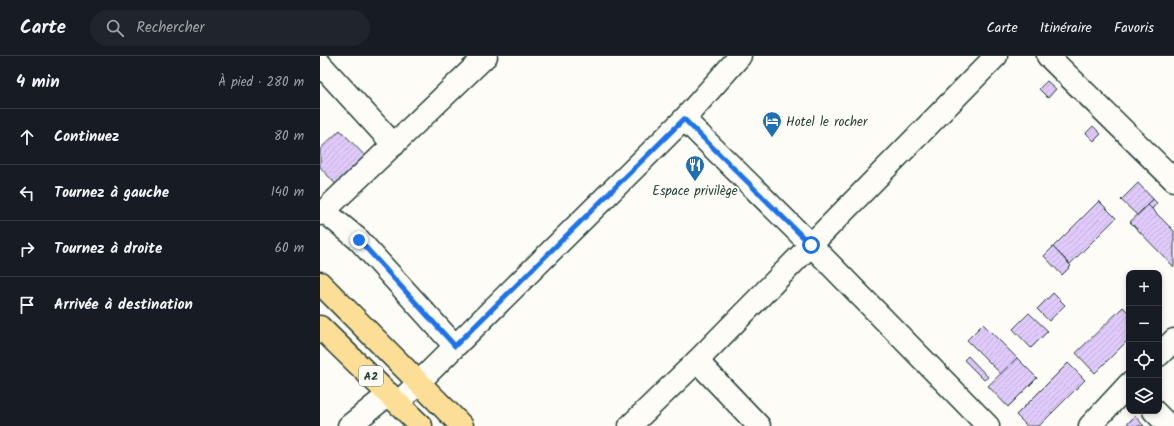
<!DOCTYPE html>
<html lang="fr">
<head>
<meta charset="utf-8">
<style>
	:root { --surface:#171b24; --page:#20242c; --text:#f1f3f6; --muted:#9ea1a6; --line:#363941 }
	body { margin:0; font-family:Kalam,sans-serif; background:var(--page); color:var(--text) }
	.controls { position:absolute; right:12px; bottom:12px; display:grid; overflow:hidden; border-radius:8px; box-shadow:0 2px 6px #0003 }
	.controls button { width:36px; height:36px; display:grid; place-items:center; padding:0; border:0; border-bottom:1px solid var(--line); background:var(--surface); color:var(--text); font:20px sans-serif }
	.stop { position:absolute; width:12px; height:12px; margin:-9px; border:3px solid #1a73e8; border-radius:50%; background:#fff }
	.stop.end { background:#1a73e8; border-color:#fff; box-shadow:0 1px 4px #0008 }
	.list { margin:0; padding:0; list-style:none }
	h2 { display:flex; justify-content:space-between; align-items:center; height:52px; margin:0; padding:0 16px; font-size:17px }
	h2 small { font-size:13px; font-weight:400; color:var(--muted) }
	.list li { display:grid; grid-template-columns:26px 1fr auto; gap:12px; align-items:center; box-sizing:border-box; height:56px; padding:0 16px; border-top:1px solid var(--line) }
	.list b { display:block; font-size:15px; white-space:nowrap }
	.list em { font-size:13px; font-style:normal; color:var(--muted) }
	.icon { flex:none; width:22px; height:22px; fill:none; stroke:currentColor; stroke-width:2; stroke-linecap:round; stroke-linejoin:round }
	.map { position:relative; flex:none; width:854px; height:370px; overflow:hidden }
	header { display:flex; align-items:center; gap:24px; box-sizing:border-box; height:56px; padding:0 20px; background:var(--surface); border-bottom:1px solid var(--line) }
	header strong { font-size:19px }
	nav { display:flex; gap:22px; margin-inline-start:auto; font-size:14px }
	.search { width:280px; height:36px; background:var(--page); display:flex; align-items:center; gap:10px; box-sizing:border-box; padding:0 14px; border-radius:22px; color:var(--muted); font-size:15px }
	main { display:flex }
	aside { flex:1; background:var(--surface) }
	.map>svg:first-child { display:block }
</style>
</head>
<body>
<header>
<strong>Carte</strong>
<div class="search"><svg class="icon" aria-label="search" viewBox="0 0 24 24"><circle cx="10" cy="10" r="6"/><path d="M15 15l6 6"/></svg>Rechercher</div>
<nav><a>Carte</a><a>Itinéraire</a><a>Favoris</a></nav>
</header>
<main>
<aside>
<h2>4 min<small>À pied · 280 m</small></h2>
<ul class="list">
<li><svg class="icon" aria-label="ahead" viewBox="0 0 24 24"><path d="M12 20V5M6 11l6-6 6 6"/></svg><div><b>Continuez</b></div><em>80 m</em></li>
<li><svg class="icon" aria-label="left" viewBox="0 0 24 24"><path d="M17 20v-9H6M10 6l-5 5 5 5"/></svg><div><b>Tournez à gauche</b></div><em>140 m</em></li>
<li><svg class="icon" aria-label="right" viewBox="0 0 24 24"><path d="M7 20v-9h11M14 6l5 5-5 5"/></svg><div><b>Tournez à droite</b></div><em>60 m</em></li>
<li><svg class="icon" aria-label="arrive" viewBox="0 0 24 24"><path d="M6 21V4h12l-3 4 3 4H6"/></svg><div><b>Arrivée à destination</b></div></li>
</ul>
</aside>
<div class="map">
<svg width="854" height="370" viewBox="0 0 854 370">
	<defs>
		<pattern id="building-hatch" width="6" height="6" patternUnits="userSpaceOnUse"><rect width="6" height="6" fill="#e0cafb"/><path d="M-1 1l2-2M0 6l6-6M5 7l2-2" fill="none" stroke="#c0aed8"/></pattern>
	</defs>
	<rect width="100%" height="100%" fill="#fdfcf7"/>
	<filter id="ink" filterUnits="userSpaceOnUse"><feTurbulence type="fractalNoise" baseFrequency=".025" numOctaves="2"/><feDisplacementMap in="SourceGraphic" scale="8" xChannelSelector="R" yChannelSelector="G"/><feConvolveMatrix kernelMatrix="1 2 1 2 8 2 1 2 1" color-interpolation-filters="sRGB"/></filter>
	<g filter="url(#ink)">
		<g fill="url(#building-hatch)" stroke="#1f3d34">
			<polygon points="727,25 736,33 728,42 719,33"/>
			<polygon points="773,70 781,78 774,85 766,77"/>
			<polygon points="20,74 50,105 20,133 0,111 0,93"/>
			<polygon points="818,127 833,143 817,159 801,144"/>
			<polygon points="833,143 837,147 832,153 828,149"/>
			<polygon points="779,145 796,162 750,208 733,191"/>
			<polygon points="828,149 854,175 854,211 810,166"/>
			<polygon points="733,191 751,210 742,219 724,200"/>
			<polygon points="733,237 745,249 729,265 717,253"/>
			<polygon points="803,251 809,257 809,283 775,317 756,297"/>
			<polygon points="709,257 728,275 711,292 693,273"/>
			<polygon points="663,268 697,302 681,318 647,284"/>
			<polygon points="648,300 668,321 664,324 644,304"/>
			<polygon points="697,302 717,322 688,351 668,330"/>
			<polygon points="748,307 765,324 719,370 707,370 696,359"/>
			<polygon points="815,360 824,370 805,370"/>
		</g>
		<g fill="none" stroke-linecap="round" stroke-linejoin="round">
			<defs>
				<g id="minor">
					<polyline points="728,0 854,124"/>
					<polyline points="0,8 74,89"/>
					<polyline points="364,63 491,189 668,370"/>
					<polyline points="4,155 166,0"/>
					<polyline points="0,158 4,155 39,184 135,290"/>
					<polyline points="839,299 854,284"/>
					<polyline points="377,305 439,370"/>
					<polyline points="78,347 364,63 420,0"/>
					<polyline points="834,355 849,370"/>
					<polyline points="29,370 69,338"/>
					<polyline points="310,370 377,305 676,0"/>
					<polyline points="770,370 809,328"/>
				</g>
				<g id="major">
					<polyline points="0,227 142,370"/>
					<polyline points="0,271 101,370"/>
				</g>
			</defs>
			<use href="#minor" stroke="#1f3d34" stroke-width="25"/>
			<use href="#major" stroke="#1f3d34" stroke-width="25"/>
			<use href="#minor" stroke="#fdfcf7" stroke-width="22"/>
			<use href="#major" stroke="#fdde96" stroke-width="22"/>
		</g>
	</g>
	<g fill="none" stroke-linecap="round" stroke-linejoin="round" filter="url(#ink)">
		<polyline stroke="#1a73e8" stroke-width="5" points="39,184 135,290 364,63 491,189"/>
	</g>
	<defs>
		<symbol id="hotel-pin" viewBox="-11 -11 22 30"><path d="M0 17L-7.5 6A9.5 9.5 0 1 1 7.5 6Z" fill="#1f6fb2" stroke="#fdfcf7"/><path d="M-6-4.5h1.5V1H6V5H4.5V3h-9V5H-6ZM-4 0a1.8 1.8 0 1 1 3.6 0ZM.5 0V-2.5h3Q6-2.5 6 0Z" fill="#fff"/></symbol>
		<symbol id="restaurant-pin" viewBox="-11 -11 22 30"><path d="M0 17L-7.5 6A9.5 9.5 0 1 1 7.5 6Z" fill="#1f6fb2" stroke="#fdfcf7"/><path d="M-5-6h1v4h1v-4h1v4h1v-4h1v5L-1.5 .5V6h-2V.5L-5-1ZM5-6V6H3V1.5H1.5Q1.5-4 5-6Z" fill="#fff"/></symbol>
	</defs>
	<g fill-rule="evenodd">
		<use href="#hotel-pin" x="441" y="54" width="22" height="30"/>
		<use href="#restaurant-pin" x="364" y="98" width="22" height="30"/>
	</g>
	<g text-anchor="middle" stroke-width="4" stroke-linejoin="round" paint-order="stroke">
		<rect fill="#fdfcf7" stroke="#62766e" stroke-width="1" x="39" y="310" width="24" height="20" rx="3"/>
		<g font-size="12" font-weight="bold" fill="#1f3d34">
			<text x="51" y="324">A2</text>
		</g>
		<g font-size="13" fill="#1f3d34" stroke="#fdfcf7" text-anchor="start">
			<text x="466" y="70">Hotel le rocher</text>
			<text x="375" y="139" text-anchor="middle">Espace privilège</text>
		</g>
	</g>
</svg>
<div class="controls">
<button>+</button>
<button>−</button>
<button><svg class="icon" aria-label="locate" viewBox="0 0 24 24"><circle cx="12" cy="12" r="6"/><path d="M12 2v4M12 18v4M2 12h4M18 12h4"/></svg></button>
<button><svg class="icon" aria-label="layers" viewBox="0 0 24 24"><path d="M12 4l9 5-9 5-9-5zM3 14l9 5 9-5"/></svg></button>
</div>
<div class="stop" style="left:491px;top:189px"></div>
<div class="stop end" style="left:39px;top:184px"></div>
</div>
</main>
</body>
</html>
